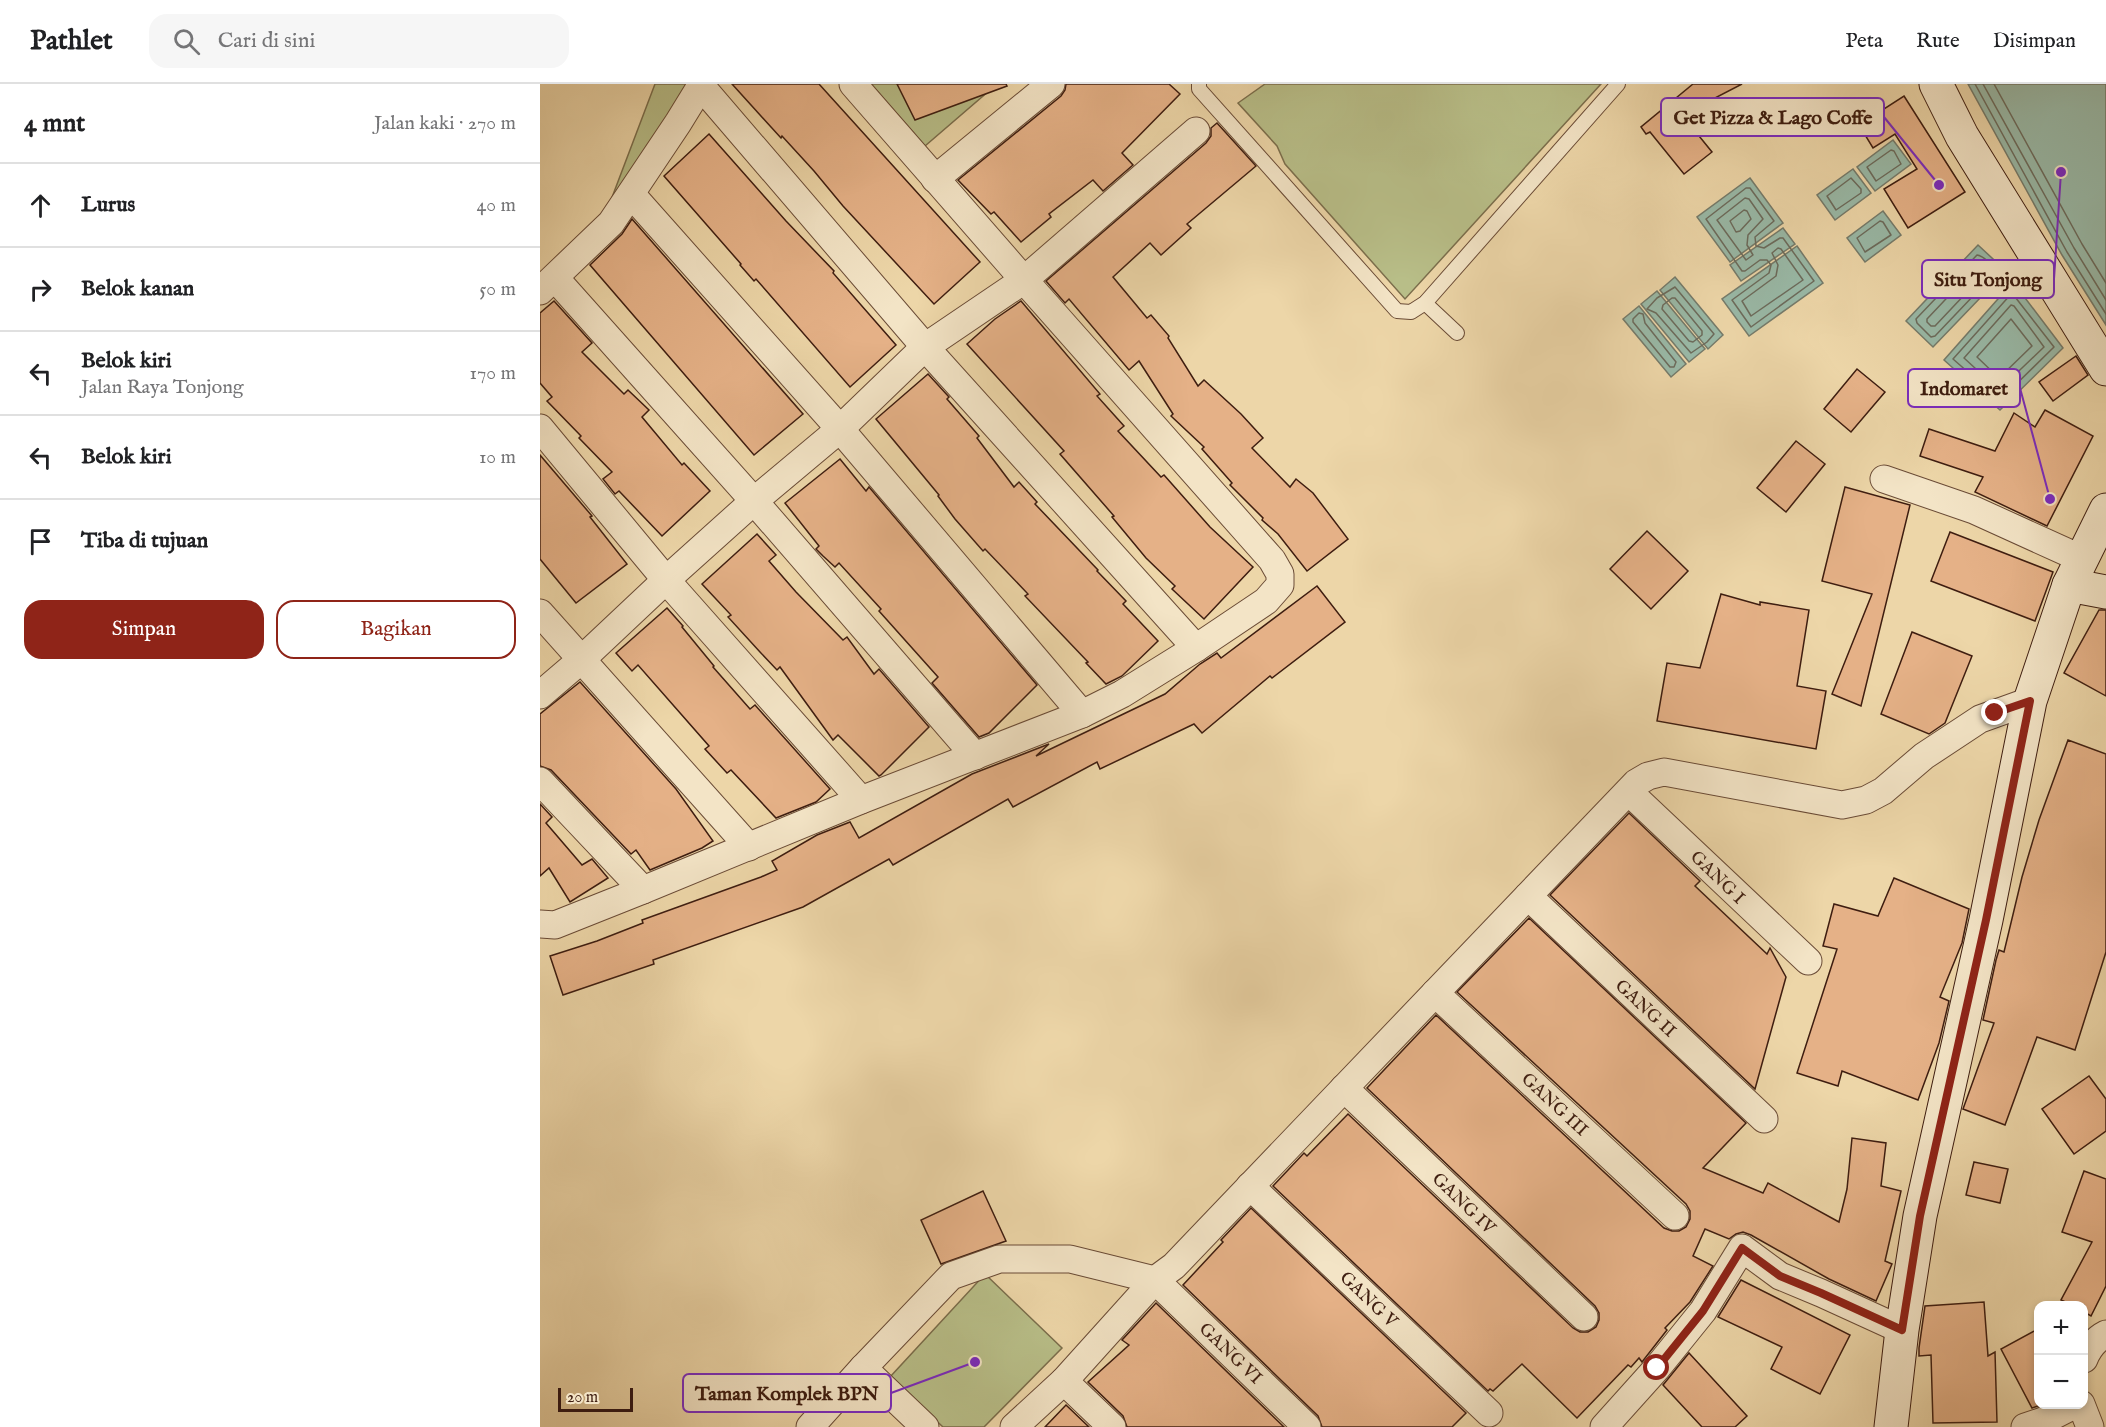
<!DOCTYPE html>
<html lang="id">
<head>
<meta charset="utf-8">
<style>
	:root { --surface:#fff; --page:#f6f6f6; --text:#202124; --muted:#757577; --line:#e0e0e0; --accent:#8f2418 }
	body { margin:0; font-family:"IM FELL English",serif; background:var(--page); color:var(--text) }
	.controls { position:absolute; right:18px; bottom:18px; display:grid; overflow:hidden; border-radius:12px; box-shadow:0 3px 9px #0003 }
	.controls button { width:54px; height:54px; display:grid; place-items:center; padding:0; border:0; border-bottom:2px solid var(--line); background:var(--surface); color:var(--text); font:30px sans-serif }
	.scale { position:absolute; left:18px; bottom:15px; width:75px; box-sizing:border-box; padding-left:6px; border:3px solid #3e1d10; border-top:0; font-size:16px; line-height:21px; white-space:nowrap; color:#3e1d10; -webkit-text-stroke:4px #f3e4c6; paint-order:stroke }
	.stop { position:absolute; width:18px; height:18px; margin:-14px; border:4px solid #8f2418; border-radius:50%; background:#fff }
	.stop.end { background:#8f2418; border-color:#fff; box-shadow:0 2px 6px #0008 }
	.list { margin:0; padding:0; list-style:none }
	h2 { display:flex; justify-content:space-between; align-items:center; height:78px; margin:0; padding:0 24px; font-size:26px }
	h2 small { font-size:20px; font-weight:400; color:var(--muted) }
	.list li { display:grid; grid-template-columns:39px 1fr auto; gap:18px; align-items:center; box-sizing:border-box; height:84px; padding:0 24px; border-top:2px solid var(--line) }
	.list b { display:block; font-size:22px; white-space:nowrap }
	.list p { margin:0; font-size:20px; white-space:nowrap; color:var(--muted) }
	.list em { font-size:20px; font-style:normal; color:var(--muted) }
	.actions { display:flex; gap:12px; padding:18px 24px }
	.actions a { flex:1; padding:14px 0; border:2px solid var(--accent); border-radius:18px; text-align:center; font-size:21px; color:var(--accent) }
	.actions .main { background:var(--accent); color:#fff }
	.icon { flex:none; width:33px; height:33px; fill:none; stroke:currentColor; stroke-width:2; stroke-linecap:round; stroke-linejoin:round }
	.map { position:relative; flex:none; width:1566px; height:1343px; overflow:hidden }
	header { display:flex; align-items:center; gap:36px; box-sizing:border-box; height:84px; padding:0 30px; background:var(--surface); border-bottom:2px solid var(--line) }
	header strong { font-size:28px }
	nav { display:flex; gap:33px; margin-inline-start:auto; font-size:21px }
	.search { width:420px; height:54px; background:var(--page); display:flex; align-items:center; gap:15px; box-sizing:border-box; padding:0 21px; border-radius:18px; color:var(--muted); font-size:22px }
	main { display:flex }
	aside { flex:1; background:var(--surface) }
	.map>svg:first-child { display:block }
</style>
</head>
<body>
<header>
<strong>Pathlet</strong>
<div class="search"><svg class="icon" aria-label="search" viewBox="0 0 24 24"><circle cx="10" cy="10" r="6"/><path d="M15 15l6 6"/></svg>Cari di sini</div>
<nav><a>Peta</a><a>Rute</a><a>Disimpan</a></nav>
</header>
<main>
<aside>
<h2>4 mnt<small>Jalan kaki · 270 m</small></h2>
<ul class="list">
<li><svg class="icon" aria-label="ahead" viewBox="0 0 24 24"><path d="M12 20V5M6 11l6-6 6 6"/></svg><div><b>Lurus</b></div><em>40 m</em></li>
<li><svg class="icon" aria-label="right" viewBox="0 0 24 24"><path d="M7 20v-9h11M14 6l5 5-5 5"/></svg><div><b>Belok kanan</b></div><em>50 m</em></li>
<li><svg class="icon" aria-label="left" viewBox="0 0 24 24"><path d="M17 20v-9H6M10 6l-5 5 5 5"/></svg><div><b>Belok kiri</b><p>Jalan Raya Tonjong</p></div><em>170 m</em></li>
<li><svg class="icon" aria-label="left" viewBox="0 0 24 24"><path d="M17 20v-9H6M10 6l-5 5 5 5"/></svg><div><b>Belok kiri</b></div><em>10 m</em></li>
<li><svg class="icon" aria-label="arrive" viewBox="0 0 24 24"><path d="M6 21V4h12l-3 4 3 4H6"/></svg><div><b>Tiba di tujuan</b></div></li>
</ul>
<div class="actions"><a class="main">Simpan</a><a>Bagikan</a></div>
</aside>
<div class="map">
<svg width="1566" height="1343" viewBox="0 0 1566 1343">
	<rect width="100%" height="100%" fill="#edd6a8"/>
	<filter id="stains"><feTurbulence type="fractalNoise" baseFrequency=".00333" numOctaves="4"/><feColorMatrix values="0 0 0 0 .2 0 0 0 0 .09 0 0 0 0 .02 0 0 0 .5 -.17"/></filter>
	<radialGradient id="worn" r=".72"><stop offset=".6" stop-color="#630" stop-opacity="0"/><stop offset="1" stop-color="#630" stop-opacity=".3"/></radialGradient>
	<g fill="#b8be88" stroke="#7b6e4c" stroke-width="1.5">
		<polygon points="115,0 149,0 71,116"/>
		<polygon points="331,0 457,0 385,62"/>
		<polygon points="725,0 1061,0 865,215 745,80 737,62 698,19"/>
		<polygon points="445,1190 522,1264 444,1343 403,1343 350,1293"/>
	</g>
	<g fill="#99b9a7" stroke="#757b6b" stroke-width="1.5">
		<polygon points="1428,0 1566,0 1566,241 1522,171"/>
		<polygon points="1353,56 1371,80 1335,107 1317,83"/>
		<polygon points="1313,85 1331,109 1295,136 1277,111"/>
		<polygon points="1210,94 1243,139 1190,178 1157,133"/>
		<polygon points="1343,127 1361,151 1325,178 1307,154"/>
		<polygon points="1243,144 1255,160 1201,197 1190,181"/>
		<polygon points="1438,161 1466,187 1393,263 1366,237"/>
		<polygon points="1257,162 1283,199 1209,252 1182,215"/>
		<polygon points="1135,193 1183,251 1168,265 1120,206"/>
		<polygon points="1473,198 1523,264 1460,326 1404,276"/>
		<polygon points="1117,207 1165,265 1149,278 1101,220"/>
		<polygon points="1099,222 1146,280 1131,293 1083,235"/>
	</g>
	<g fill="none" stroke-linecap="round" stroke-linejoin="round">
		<g stroke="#6c6b5c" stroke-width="1.5">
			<polyline points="1435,0 1527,168 1566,230"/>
			<polyline points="1443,0 1534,164 1566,216"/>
			<polyline points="1454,0 1542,160 1566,199"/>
			<polygon points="1351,66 1354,67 1361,80 1336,97 1327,83"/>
			<polygon points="1311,94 1321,105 1321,109 1296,126 1287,112"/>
			<polygon points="1206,104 1210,104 1234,137 1215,153 1216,162 1224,164 1240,154 1243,154 1274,197 1211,243 1192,216 1229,189 1231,181 1227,176 1220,176 1205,187 1202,187 1166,135"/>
			<polygon points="1205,114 1209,115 1223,135 1208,151 1207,161 1213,171 1206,176 1177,136"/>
			<polygon points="1204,126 1207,127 1211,135 1200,147 1196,148 1190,137"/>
			<polygon points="1340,137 1343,138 1351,151 1325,168 1317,154"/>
			<polygon points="1238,164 1241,165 1263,196 1211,232 1202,217 1236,192 1238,181 1232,169"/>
			<path d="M1437,171C1444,172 1454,182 1455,189L1395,252L1391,253L1377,239L1376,235Z"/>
			<polygon points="1437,182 1440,182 1444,185 1445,189 1395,242 1391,242 1387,238 1387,235"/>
			<polygon points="1135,203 1174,250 1167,258 1151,269 1116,229 1107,225 1117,214"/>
			<polygon points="1472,209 1514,263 1460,316 1413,275"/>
			<polygon points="1132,214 1135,214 1162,247 1162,251 1153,258 1149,257 1122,225 1123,221"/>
			<polygon points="1471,221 1474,222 1504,263 1459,306 1424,274"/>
			<polygon points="1099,229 1103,230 1105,239 1136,278 1134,283 1130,283 1093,238 1093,235"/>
			<polygon points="1471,235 1492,262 1459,294 1437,273"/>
		</g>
	</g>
	<g fill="#e5b187" stroke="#3e1d10" stroke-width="1.5">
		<polygon points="192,0 279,0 440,178 394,220 303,122 274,87 242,52 241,54"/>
		<polygon points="357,0 466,0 467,2 375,36"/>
		<polygon points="526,0 629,0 640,10 582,69 593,81 563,107 553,96 509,130 511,133 481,158 454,128 451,130 418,96 521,12 525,6"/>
		<polygon points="1153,0 1202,0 1142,31 1172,68 1144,90 1110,48 1106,50 1101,43"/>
		<polygon points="1364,12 1425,108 1368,144 1344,105 1377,85 1355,50 1333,64 1319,41"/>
		<polygon points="677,39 716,82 647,140 651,144 621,171 610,159 573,193 607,234 611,231 629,252 628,254 658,302 664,296 701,330 723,354 712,364 750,403 756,395 773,409 808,455 767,487 738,450 722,436 723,434 690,401 692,399 662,365 664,363 631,332 633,330 599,277 589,286 529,215 525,219 506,197 666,59 671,52 671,44"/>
		<polygon points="169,50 246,137 294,187 293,189 356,261 310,303 216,195 214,197 200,181 201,180 124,92"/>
		<polygon points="92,135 263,330 214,371 50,181 82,150"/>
		<polygon points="14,217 52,259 42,268 84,310 88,306 109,326 102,333 142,381 144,379 170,407 122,452 79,407 75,410 63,395 72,388 39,354 41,352 7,317 12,313 0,299 0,229"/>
		<polygon points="481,217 560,310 557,312 584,342 578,347 621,393 624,391 670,443 713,483 664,535 632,505 635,502 606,474 572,433 574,432 520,370 524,367 427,260 455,235"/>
		<polygon points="1536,272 1548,291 1513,317 1499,298"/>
		<polygon points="1317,285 1345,308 1311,348 1284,325"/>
		<polygon points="388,290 409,313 407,315 439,352 437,354 474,403 479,398 497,418 495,420 558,486 557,487 586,517 583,520 618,557 582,592 566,600 546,579 548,578 485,512 488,510 445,465 443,467 415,435 398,412 399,411 336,335"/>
		<polygon points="1505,326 1553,352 1507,442 1435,408 1443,393 1380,372 1389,345 1455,367 1474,329 1495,343"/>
		<polygon points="1256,357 1285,380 1246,428 1217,404"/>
		<polygon points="0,371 52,432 50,433 87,480 36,519 0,475"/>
		<polygon points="300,375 326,407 329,403 497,601 449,649 439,653 392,599 398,593 339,527 341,525 299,479 295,483 283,472 276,465 279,462 245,419"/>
		<polygon points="1305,403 1370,421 1321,622 1292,610 1332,510 1282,497"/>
		<polygon points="1107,447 1148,487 1111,525 1070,485"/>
		<polygon points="1410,448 1513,488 1495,537 1391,497"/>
		<polygon points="217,450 236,471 229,477 256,508 303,556 307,553 334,590 339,585 389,643 341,691 339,692 298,651 293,656 240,583 237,586 220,568 188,533 191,531 162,500"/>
		<polygon points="777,502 805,538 732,594 730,592 662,649 654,640 560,685 557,678 473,723 468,715 353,781 349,775 263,823 113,876 114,880 23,911 10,872 57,857 103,839 102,836 221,793 237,786 232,777 277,751 310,738 319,754 432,690 509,660 496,672 625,610 660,580 677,569 681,574"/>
		<polygon points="1181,510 1220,521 1220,518 1269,526 1257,602 1286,607 1276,665 1117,637 1127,579 1160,584"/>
		<polygon points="127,524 143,542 142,543 174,582 173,583 210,625 215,621 290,705 276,718 236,734 191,686 187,689 165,665 169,662 98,581 92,587 76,569"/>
		<polygon points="1559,526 1566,526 1566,612 1524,589"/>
		<polygon points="1372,548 1432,572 1405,639 1389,650 1341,630"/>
		<polygon points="40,598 136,705 173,757 162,764 110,786 96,766 91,770 11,686 0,682 0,630"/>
		<polygon points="1528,656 1566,670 1566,868 1535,966 1497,953 1465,1041 1423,1025 1454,939 1443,936 1456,876 1459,866 1464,868 1482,793 1499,736"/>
		<polygon points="0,720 12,733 6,739 42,781 52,775 68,794 30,818 9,784 0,792"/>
		<polygon points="1089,729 1160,797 1155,802 1227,870 1230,864 1246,893 1215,1005 1010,811"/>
		<polygon points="1354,794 1429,825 1422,859 1400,913 1409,917 1399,959 1378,1016 1302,987 1298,1002 1257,989 1297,865 1283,862 1294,820 1338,832"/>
		<polygon points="989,834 1206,1039 1163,1084 1223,1109 1228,1099 1299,1138 1307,1105 1312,1054 1346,1059 1341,1102 1361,1107 1345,1177 1352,1180 1336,1217 1289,1195 1211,1151 1203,1148 1196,1150 1189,1155 1165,1145 1153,1172 1173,1182 1150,1218 1125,1244 1127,1246 1102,1278 1099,1274 1091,1283 1088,1281 1037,1334 982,1280 953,1307 950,1305 948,1307 733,1102 764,1069 767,1072 808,1030 1033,1244 1040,1248 1048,1248 1056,1243 1059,1236 1059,1229 1055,1222 827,1004 896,931 1124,1144 1132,1147 1139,1147 1146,1143 1150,1135 1150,1127 1146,1120 917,908"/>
		<polygon points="1549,992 1566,1015 1566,1047 1534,1070 1502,1025"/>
		<polygon points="1434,1078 1468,1085 1460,1119 1426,1111"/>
		<polygon points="1544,1087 1566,1095 1566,1202 1551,1232 1544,1228 1544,1221 1532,1221 1521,1216 1552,1158 1522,1148"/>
		<polygon points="443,1107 466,1157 401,1180 381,1136"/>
		<polygon points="711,1124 926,1329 912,1343 782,1343 778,1332 643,1201 683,1158 681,1156"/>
		<polygon points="1201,1196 1310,1251 1280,1310 1231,1285 1242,1263 1178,1233"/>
		<polygon points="1444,1218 1448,1272 1455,1268 1457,1338 1393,1339 1391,1271 1379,1272 1379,1264 1385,1222"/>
		<polygon points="616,1219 744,1343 587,1343 583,1332 548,1298 589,1261 582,1256"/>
		<polygon points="1498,1245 1498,1322 1492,1324 1461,1265"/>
		<polygon points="1149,1269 1207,1332 1195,1343 1162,1343 1123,1301"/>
		<polygon points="526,1321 549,1343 505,1343"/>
	</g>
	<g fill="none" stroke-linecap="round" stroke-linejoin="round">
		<defs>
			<g id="lane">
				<polyline points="659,0 659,5 857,227 871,228 885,219 1078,0"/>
				<polyline points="885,219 917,249"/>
			</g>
			<g id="street">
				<polyline points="161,2 385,263 656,564"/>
				<polyline points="395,95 511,0"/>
				<polyline points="91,110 300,345 542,630"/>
				<polyline points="15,194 214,417 435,672"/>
				<polyline points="0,207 71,139 138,39 162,0"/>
				<polyline points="0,344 126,496 321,716"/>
				<polyline points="1344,395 1434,426 1542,475"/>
				<polyline points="0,529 209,763"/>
				<polyline points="0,611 41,576 126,496 214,417 300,345 385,263 484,196 656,47"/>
				<polyline points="0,697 103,806"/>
				<polyline points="1089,708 1268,877"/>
				<polyline points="988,812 1224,1035"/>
				<polyline points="0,840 15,841 103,806 321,716 542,630 582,610 656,564 726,517 740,501 740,490 732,476 484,196 313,0"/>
				<polyline points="895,909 1135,1132"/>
				<polyline points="804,1004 1044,1233"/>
				<polyline points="710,1102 949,1329"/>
				<path d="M1544,1275C1548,1265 1556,1255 1566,1250"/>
				<polyline points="323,1284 411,1192 459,1175 530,1175 615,1196 767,1343"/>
				<polyline points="524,1297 572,1343"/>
				<polyline points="1541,1320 1550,1343"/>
				<polyline points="270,1343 323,1284 385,1343"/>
				<polyline points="474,1343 524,1297 615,1196 634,1182 1096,699 1108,692 1124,688 1302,721 1326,716 1343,707 1384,672 1440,635 1490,617"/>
				<polyline points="1064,1343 1117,1284 1163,1227 1202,1164 1240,1192 1281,1209 1362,1246"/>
				<polyline points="1485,1343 1503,1337 1536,1320"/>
			</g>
			<g id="secondary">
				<polyline points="1396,0 1422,52 1566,285"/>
				<polyline points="1529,501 1566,508"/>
				<polyline points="1351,1343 1362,1246 1380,1132 1446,836 1490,617 1529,501 1566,426"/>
			</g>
		</defs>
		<use href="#lane" stroke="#6a4b36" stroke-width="16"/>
		<use href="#street" stroke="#6a4b36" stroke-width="29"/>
		<use href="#secondary" stroke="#3e1d10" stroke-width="35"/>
		<use href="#lane" stroke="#f3e4c6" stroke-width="14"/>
		<use href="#street" stroke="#f3e4c6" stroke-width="27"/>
		<use href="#secondary" stroke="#f3e4c6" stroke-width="33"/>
	</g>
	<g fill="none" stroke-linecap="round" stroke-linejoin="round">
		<polyline stroke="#8f2418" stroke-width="8" points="1117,1284 1163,1227 1202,1164 1240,1192 1281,1209 1362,1246 1380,1132 1446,836 1490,617 1455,629"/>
	</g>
	<g text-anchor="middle" stroke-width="4.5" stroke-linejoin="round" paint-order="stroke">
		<g font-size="18" fill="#3e1d10" stroke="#f3e4c6">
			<text transform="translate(1178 793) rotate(44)" y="6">GANG I</text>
			<text transform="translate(1106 924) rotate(43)" y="6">GANG II</text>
			<text transform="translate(1015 1020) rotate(43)" y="6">GANG III</text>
			<text transform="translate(924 1119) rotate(44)" y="6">GANG IV</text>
			<text transform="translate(829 1215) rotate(44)" y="6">GANG V</text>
			<text transform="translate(691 1269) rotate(44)" y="6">GANG VI</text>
		</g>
	</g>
	<path fill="none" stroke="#7b2cbf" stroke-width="2" d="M1399 101L1344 33M1521 88L1514 195M1510 415L1480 304M435 1278L351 1309"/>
	<g fill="#7b2cbf" stroke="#f3e4c6" stroke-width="2">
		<circle cx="1399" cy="101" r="6"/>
		<circle cx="1521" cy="88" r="6"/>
		<circle cx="1510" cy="415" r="6"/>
		<circle cx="435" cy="1278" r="6"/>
	</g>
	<g fill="#f3e4c6" stroke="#7b2cbf" stroke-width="2">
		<rect x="1121" y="14" width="223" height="38" rx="6"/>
		<rect x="1382" y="176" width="132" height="38" rx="6"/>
		<rect x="1368" y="285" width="112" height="38" rx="6"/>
		<rect x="143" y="1290" width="208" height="38" rx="6"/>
	</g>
	<g font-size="20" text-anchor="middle" font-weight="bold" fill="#3e1d10">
		<text x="1233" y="40">Get Pizza &amp; Lago Coffe</text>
		<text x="1448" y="202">Situ Tonjong</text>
		<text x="1424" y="311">Indomaret</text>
		<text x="247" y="1316">Taman Komplek BPN</text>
	</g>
	<rect width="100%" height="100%" filter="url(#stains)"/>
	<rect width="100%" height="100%" fill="url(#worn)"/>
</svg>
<div class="controls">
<button>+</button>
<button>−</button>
</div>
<div class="scale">20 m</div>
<div class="stop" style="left:1117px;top:1284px"></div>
<div class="stop end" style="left:1455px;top:629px"></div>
</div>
</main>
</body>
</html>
